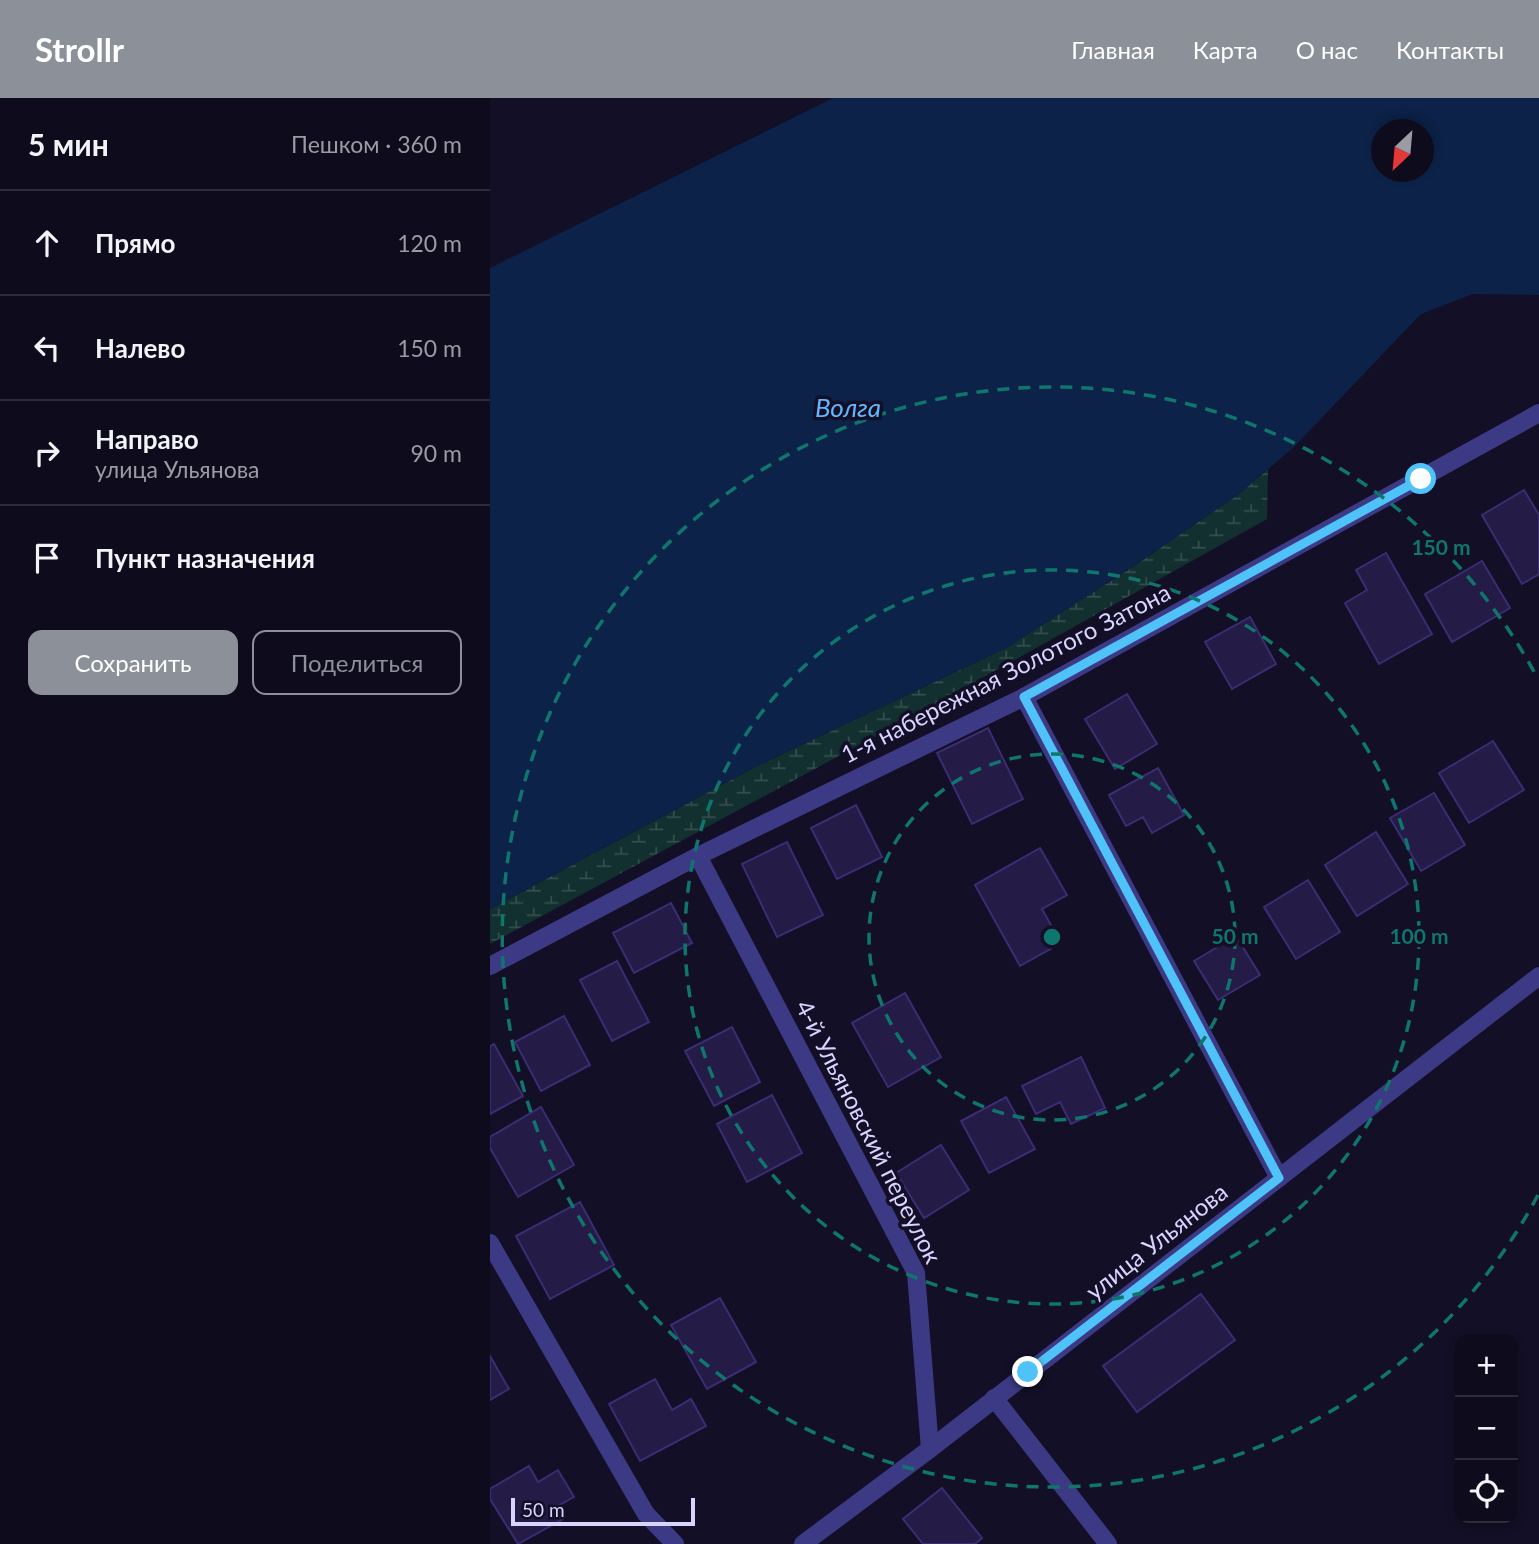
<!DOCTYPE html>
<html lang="ru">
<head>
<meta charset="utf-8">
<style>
	:root { --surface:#0e0b1c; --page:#171425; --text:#f1f3f6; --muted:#9b9ba3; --line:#2e2b3b; --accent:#8c9099 }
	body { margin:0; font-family:Lato,sans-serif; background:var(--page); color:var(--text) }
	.controls { position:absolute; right:21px; bottom:21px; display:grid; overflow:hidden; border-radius:14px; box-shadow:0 4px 10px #0003 }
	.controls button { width:63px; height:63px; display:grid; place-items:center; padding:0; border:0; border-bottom:2px solid var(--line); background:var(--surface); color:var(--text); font:35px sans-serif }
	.compass { position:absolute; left:881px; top:21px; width:63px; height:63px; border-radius:50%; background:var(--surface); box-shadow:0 4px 10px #0003; rotate:206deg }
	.scale { position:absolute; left:21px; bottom:18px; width:184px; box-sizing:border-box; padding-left:7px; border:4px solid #d9d4ff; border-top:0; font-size:19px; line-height:24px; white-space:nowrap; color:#d9d4ff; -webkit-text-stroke:5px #130f26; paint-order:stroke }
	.stop { position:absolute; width:21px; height:21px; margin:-16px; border:5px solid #4fc3f7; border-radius:50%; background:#fff }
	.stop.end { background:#4fc3f7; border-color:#fff; box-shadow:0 2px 7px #0008 }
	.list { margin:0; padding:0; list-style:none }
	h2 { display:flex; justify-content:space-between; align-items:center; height:91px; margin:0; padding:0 28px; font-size:30px }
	h2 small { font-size:23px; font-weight:400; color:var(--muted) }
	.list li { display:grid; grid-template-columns:46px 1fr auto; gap:21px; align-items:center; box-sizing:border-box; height:105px; padding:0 28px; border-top:2px solid var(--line) }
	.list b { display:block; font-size:26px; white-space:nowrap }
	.list p { margin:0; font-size:23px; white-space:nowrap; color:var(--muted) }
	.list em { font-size:23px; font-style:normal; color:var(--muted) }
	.actions { display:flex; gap:14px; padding:21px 28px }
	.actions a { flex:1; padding:16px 0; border:2px solid var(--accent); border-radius:14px; text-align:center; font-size:24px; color:var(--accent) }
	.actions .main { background:var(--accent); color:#fff }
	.icon { flex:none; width:38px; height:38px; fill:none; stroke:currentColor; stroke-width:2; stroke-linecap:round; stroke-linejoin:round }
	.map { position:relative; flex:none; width:1049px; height:1446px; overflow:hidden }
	header { display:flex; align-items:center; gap:42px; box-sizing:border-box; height:98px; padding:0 35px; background:var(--accent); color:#fff }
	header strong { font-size:33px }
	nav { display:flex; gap:38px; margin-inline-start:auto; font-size:24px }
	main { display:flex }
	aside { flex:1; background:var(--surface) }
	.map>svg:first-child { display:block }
</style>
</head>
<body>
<header>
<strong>Strollr</strong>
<nav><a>Главная</a><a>Карта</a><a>О нас</a><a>Контакты</a></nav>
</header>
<main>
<aside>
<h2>5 мин<small>Пешком · 360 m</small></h2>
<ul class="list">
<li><svg class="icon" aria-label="ahead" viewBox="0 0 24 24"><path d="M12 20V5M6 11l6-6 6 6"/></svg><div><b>Прямо</b></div><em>120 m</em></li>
<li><svg class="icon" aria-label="left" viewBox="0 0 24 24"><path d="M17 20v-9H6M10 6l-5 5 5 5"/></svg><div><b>Налево</b></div><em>150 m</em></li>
<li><svg class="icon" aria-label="right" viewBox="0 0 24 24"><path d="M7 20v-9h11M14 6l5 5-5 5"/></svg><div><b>Направо</b><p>улица Ульянова</p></div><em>90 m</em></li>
<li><svg class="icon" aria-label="arrive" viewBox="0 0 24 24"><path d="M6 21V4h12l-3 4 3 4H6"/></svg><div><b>Пункт назначения</b></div></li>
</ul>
<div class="actions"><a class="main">Сохранить</a><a>Поделиться</a></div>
</aside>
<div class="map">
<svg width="1049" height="1446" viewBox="0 0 1049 1446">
	<defs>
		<pattern id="wetland-marsh" width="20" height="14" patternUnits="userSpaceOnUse" patternTransform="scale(1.75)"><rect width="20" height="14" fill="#12302f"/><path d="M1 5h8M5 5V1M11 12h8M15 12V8" fill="none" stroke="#344d4e"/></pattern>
	</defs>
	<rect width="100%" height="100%" fill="#130f26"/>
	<polygon fill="url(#wetland-marsh)" points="778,371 777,421 462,597 0,846 0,811 267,668 516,550 641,470 749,396"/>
	<path fill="#0c2248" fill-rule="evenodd" d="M343,0H1049V197L983,196L931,216L804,349L749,396L641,470L516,550L267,668L0,811V170ZM892,32H934V74H892Z"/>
	<g fill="#241b47" stroke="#3b2d73" stroke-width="2">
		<polygon points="1034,392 1049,417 1049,476 1032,486 992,417"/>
		<polygon points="896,455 942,536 889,566 855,505 877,492 866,472"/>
		<polygon points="992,463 1020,510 962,544 935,496"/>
		<polygon points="760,519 786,566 742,591 715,544"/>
		<polygon points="637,596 667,646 625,671 595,621"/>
		<polygon points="498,630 533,701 482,726 447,655"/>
		<polygon points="1003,643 1034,692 979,725 949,675"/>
		<polygon points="668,670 694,717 662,735 653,719 636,728 619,697"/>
		<polygon points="944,695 975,747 931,773 900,720"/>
		<polygon points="366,707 392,759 347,781 321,730"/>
		<polygon points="886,734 918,786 867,818 835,767"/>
		<polygon points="297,744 333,817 287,839 252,766"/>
		<polygon points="550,750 577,797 552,811 571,845 530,868 485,787"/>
		<polygon points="818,782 850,834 806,861 774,809"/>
		<polygon points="181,805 202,845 144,875 123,835"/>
		<polygon points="746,838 770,877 728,902 704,863"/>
		<polygon points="127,863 159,924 122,943 90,882"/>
		<polygon points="415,895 451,959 398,989 362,925"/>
		<polygon points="74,918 100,967 51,993 25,944"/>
		<polygon points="242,929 270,984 224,1008 195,953"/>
		<polygon points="4,946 33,998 0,1016 0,948"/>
		<polygon points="591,959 615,1010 581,1026 570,1004 546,1016 532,988"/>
		<polygon points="282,997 312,1055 257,1084 227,1026"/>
		<polygon points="516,999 545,1051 499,1075 471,1023"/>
		<polygon points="51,1009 84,1067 28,1099 0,1050 0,1039"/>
		<polygon points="451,1047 479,1092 434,1120 406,1075"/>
		<polygon points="90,1104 124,1167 60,1201 26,1138"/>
		<polygon points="711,1196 745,1242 647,1314 613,1268"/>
		<polygon points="230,1200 266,1264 217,1291 181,1227"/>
		<polygon points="0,1258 19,1291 0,1302"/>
		<polygon points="165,1281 182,1312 201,1301 216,1328 150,1363 119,1306"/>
		<polygon points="39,1368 48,1384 68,1372 84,1399 66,1409 73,1421 28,1446 0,1401 0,1391"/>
		<polygon points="452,1390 492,1440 485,1446 433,1446 413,1421"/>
	</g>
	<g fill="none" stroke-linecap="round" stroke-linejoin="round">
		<g stroke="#3d3a85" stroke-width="18">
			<polyline points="534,599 789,1080"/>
			<polyline points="208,758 426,1175 440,1351"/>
			<polyline points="0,868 208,758 534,599 1049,315"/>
			<polyline points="0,1145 156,1416 185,1446"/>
			<polyline points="504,1300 618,1446"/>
			<polyline points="313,1446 440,1351 1049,878"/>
		</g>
	</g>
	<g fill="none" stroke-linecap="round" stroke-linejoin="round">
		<polyline stroke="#4fc3f7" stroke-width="9" points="538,1274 789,1080 534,599 931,381"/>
	</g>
	<g fill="none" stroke="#0f766e" stroke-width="3.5" stroke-dasharray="12 9">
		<circle cx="562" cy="839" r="183"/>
		<circle cx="562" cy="839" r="367"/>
		<path d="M1048 1097A550 550 0 1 1 1048 581"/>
	</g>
	<g text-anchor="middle" stroke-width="7" stroke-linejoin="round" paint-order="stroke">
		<g font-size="24" fill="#d9d4ff" stroke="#130f26">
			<text transform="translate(516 576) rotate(-27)" y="8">1-я набережная Золотого Затона</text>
			<text transform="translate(378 1034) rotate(63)" y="8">4-й Ульяновский переулок</text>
			<text transform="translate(667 1144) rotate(-38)" y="8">улица Ульянова</text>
		</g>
		<g font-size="26" font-style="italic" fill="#62b6ff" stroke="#130f26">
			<text x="358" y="319">Волга</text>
		</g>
	</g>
	<circle cx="562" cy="839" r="10" fill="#0f766e" stroke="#130f26" stroke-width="3.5"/>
	<g font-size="21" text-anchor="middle" font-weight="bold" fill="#0f766e" stroke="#130f26" stroke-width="7" stroke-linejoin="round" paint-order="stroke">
		<text x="951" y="457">150 m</text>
		<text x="745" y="846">50 m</text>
		<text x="929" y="846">100 m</text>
	</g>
</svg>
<div class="controls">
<button>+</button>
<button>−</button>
<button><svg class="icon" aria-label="locate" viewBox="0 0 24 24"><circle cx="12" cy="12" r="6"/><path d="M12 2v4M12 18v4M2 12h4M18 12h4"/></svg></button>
</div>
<svg class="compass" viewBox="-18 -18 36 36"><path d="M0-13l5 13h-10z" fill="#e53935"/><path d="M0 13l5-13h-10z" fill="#9b9ba3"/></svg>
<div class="scale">50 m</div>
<div class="stop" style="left:931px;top:381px"></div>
<div class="stop end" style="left:538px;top:1274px"></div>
</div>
</main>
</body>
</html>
